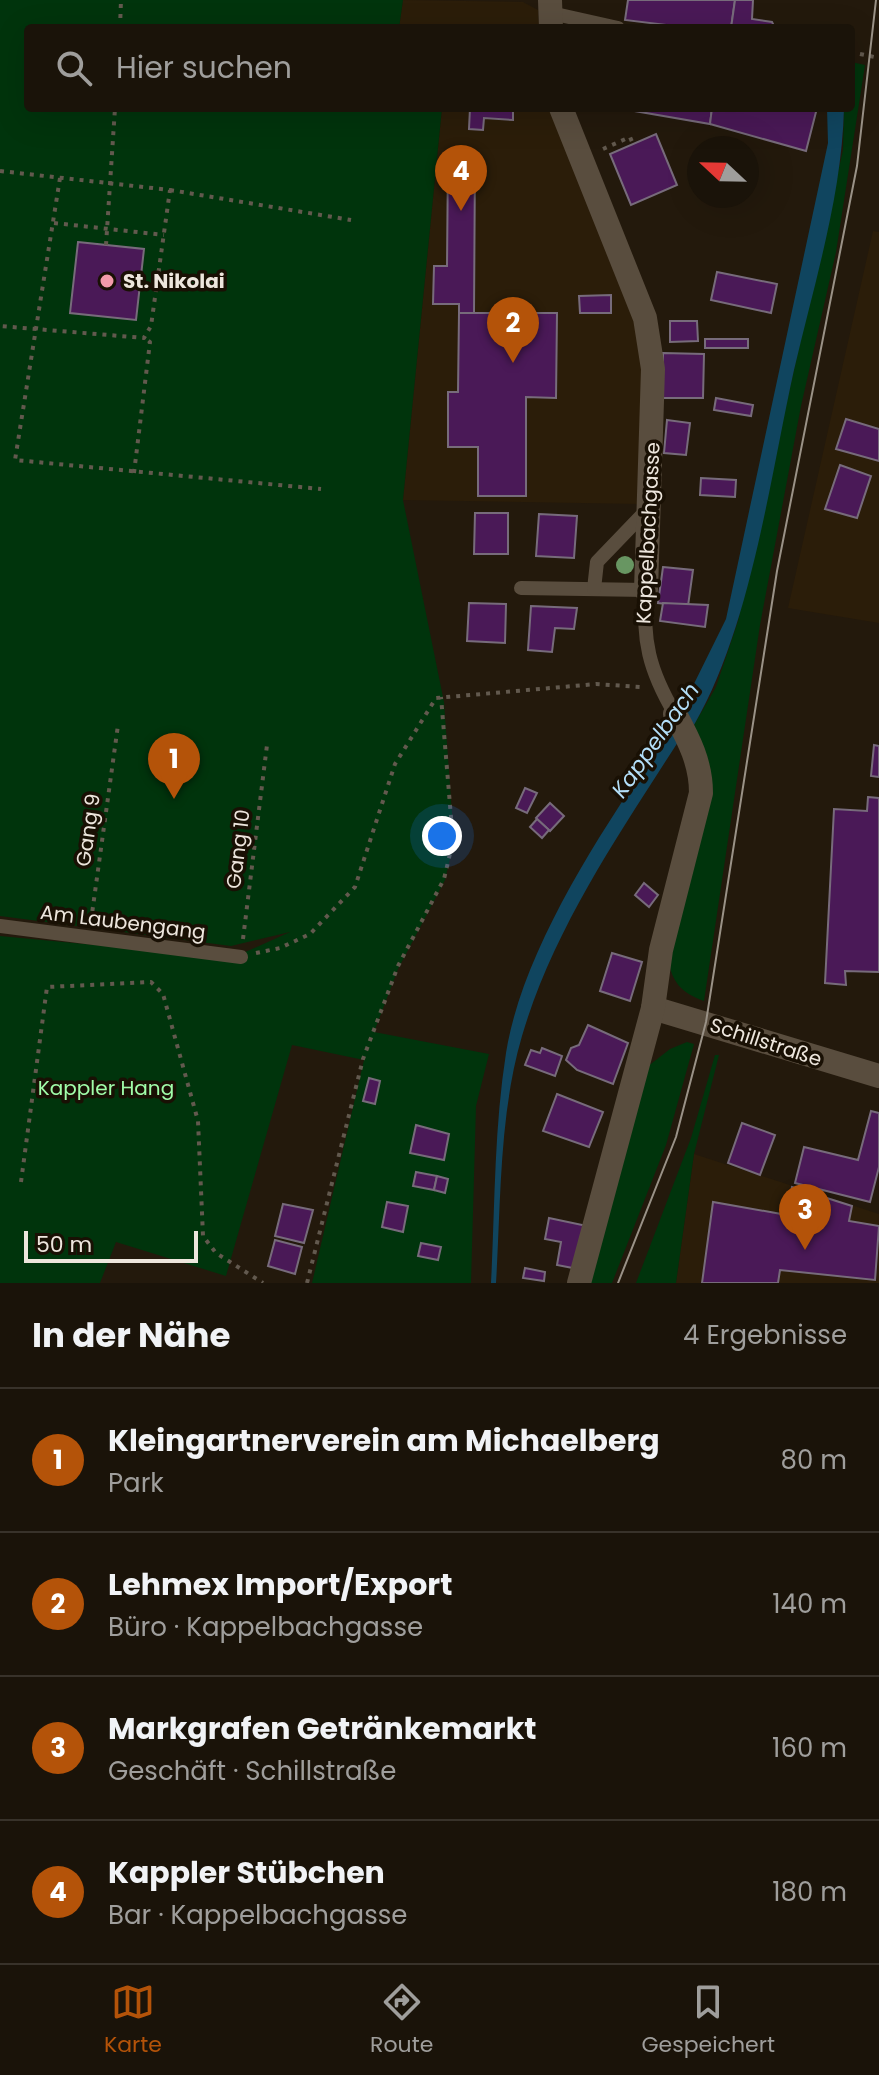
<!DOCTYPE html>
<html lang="de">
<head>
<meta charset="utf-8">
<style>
	:root { --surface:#1a1309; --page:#231c12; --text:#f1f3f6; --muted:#9f9e9c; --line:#38322a; --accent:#b45309 }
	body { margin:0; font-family:Poppins,sans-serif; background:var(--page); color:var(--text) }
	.compass { position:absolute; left:687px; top:136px; width:72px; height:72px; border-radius:50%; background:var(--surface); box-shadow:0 8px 32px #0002; rotate:292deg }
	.scale { position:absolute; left:24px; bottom:20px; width:174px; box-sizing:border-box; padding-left:8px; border:4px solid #ede6dd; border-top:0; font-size:22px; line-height:28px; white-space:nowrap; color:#ede6dd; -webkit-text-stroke:6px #191004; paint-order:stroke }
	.you { position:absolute; left:442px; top:836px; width:28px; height:28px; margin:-20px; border:6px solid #fff; border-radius:50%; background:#1a73e8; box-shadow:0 0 0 12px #1a73e833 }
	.badge { display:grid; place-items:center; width:52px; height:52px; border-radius:50%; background:var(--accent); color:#fff; font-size:26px; font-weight:700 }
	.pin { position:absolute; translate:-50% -66px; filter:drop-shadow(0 2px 4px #0008) }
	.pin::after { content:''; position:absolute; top:42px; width:28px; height:24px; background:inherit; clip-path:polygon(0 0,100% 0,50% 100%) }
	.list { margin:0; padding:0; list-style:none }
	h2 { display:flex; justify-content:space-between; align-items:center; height:104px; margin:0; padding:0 32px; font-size:34px }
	h2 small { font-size:26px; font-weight:400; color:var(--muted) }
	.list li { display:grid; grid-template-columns:52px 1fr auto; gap:24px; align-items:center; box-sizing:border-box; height:144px; padding:0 32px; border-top:2px solid var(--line) }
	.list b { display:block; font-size:30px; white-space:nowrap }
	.list p { margin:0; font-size:26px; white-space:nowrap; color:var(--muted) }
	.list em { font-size:26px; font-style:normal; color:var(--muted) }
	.icon { flex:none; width:44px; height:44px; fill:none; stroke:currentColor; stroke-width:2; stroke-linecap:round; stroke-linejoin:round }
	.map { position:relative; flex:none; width:879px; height:1283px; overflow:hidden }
	.search { position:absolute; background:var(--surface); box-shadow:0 8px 32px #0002; left:24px; right:24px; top:24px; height:88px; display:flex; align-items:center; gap:20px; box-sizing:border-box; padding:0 28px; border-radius:8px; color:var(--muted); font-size:30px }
	.sheet { height:680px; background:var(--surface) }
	nav { display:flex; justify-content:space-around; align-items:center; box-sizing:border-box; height:112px; border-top:2px solid var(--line); background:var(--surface); font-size:22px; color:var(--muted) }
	nav a { display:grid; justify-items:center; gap:4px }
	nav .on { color:var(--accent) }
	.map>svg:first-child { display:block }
</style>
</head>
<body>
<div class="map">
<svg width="879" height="1283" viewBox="0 0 879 1283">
	<rect width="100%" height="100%" fill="#23190c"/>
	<g fill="#2b1d09">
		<polygon points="403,0 523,2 538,10 539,28 399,28"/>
		<polygon points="442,108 548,108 550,111 640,330 647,428 639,504 403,500"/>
		<polygon points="873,231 879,232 879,623 788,608"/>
		<polygon points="694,1154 879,1214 879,1283 676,1283"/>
	</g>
	<g fill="#00340c">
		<polygon points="0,0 403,0 399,28 28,28 28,108 442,108 403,500 444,702 454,841 445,880 398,969 374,1032 489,1054 476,1106 471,1283 312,1283 364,1060 292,1045 226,1276 116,1242 100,1283 0,1283 0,936 232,958 290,932 231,946 0,916"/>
		<path d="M851,62L865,65L836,252L801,406L760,625L704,1001C681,993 672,982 668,959L699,834L694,725L716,687L738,621L843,150L844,108H851Z"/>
		<polygon points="687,1042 694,1044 666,1145 612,1283 590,1283 647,1067 670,1049"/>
		<polygon points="715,1055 719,1055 694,1154 676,1283 636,1283 691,1138"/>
	</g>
	<g fill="#10455f">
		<path d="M827,108H844C842,196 814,284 794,370C769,483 751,626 694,725L683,706L726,619L828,143Z"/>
		<path d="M671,729L678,742C619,834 553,930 522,1036C499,1114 501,1202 496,1283H491C495,1206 494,1129 506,1053C523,945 610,818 671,729Z"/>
	</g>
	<g fill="#4a1957" stroke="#776b7b" stroke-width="2">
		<polygon points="628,0 735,0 731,28 691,28 625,20"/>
		<polygon points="735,0 753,0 752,19 772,22 775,28 731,28"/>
		<polygon points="470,108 513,108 513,120 484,118 483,130 469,129"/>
		<polygon points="617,108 712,108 710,124"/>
		<polygon points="712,108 817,108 806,151 710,124"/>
		<polygon points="656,134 677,185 631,205 610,154"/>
		<polygon points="448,156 475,156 474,313 459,313 459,304 433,304 434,266 447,266"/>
		<polygon points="78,242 144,249 136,320 70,313"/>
		<polygon points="717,272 777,284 771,313 711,300"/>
		<polygon points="611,295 611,313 580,313 579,296"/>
		<polygon points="459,313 557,313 556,398 526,397 526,496 478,496 478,447 448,447 448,392 458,392"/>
		<polygon points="670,321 697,321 698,341 670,342"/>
		<rect x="705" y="339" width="43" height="9"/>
		<polygon points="663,353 704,354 703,398 663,398"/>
		<polygon points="716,398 753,405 751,416 714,410"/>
		<polygon points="846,419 879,429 879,461 836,449"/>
		<polygon points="667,420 690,423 686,455 664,453"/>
		<polygon points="840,465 871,476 857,518 825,509"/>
		<polygon points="701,478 736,480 735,497 700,495"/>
		<polygon points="475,513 508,513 508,554 474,554"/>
		<polygon points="539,514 577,516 574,558 536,556"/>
		<polygon points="663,567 693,570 688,606 658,603"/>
		<polygon points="469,603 506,604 505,643 467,641"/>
		<polygon points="663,603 708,605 705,627 660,621"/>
		<polygon points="531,606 577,608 574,629 555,628 552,652 528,650"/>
		<polygon points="874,745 879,746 879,777 871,776"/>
		<polygon points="525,788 537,793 527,813 516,808"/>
		<polygon points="868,797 879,798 879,972 845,971 846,985 825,983 834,809 867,811"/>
		<polygon points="550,803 564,816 550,831 536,818"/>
		<polygon points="537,819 549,830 542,838 530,827"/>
		<polygon points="644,883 658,895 649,907 635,895"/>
		<polygon points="612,953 642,962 630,1001 600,991"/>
		<polygon points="588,1025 628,1043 613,1084 577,1070 566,1060 571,1048 579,1045"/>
		<polygon points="542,1048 562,1056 555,1076 525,1065 531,1050 540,1053"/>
		<polygon points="369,1078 380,1081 375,1104 363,1101"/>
		<polygon points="557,1094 603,1112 589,1147 543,1131"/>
		<polygon points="871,1111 879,1113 879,1167 870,1202 795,1183 804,1147 858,1160"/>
		<polygon points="742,1123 775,1135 760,1175 728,1163"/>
		<polygon points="416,1125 449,1134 444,1160 410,1153"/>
		<polygon points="416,1172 437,1176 434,1190 413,1186"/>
		<polygon points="437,1176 448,1179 445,1193 434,1190"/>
		<polygon points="792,1187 852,1206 849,1221 879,1226 875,1280 780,1270 778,1283 702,1283 713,1202 787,1215"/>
		<polygon points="387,1202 408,1206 403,1232 382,1227"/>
		<polygon points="283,1204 313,1210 304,1243 275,1236"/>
		<polygon points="549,1218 587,1226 578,1269 557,1265 561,1242 545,1239"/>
		<polygon points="275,1240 302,1247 295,1274 268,1266"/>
		<polygon points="421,1243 441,1247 438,1260 418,1256"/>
		<polygon points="525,1268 545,1272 544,1281 523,1278"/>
	</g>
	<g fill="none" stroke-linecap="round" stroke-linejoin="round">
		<g stroke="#62594e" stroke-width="4" stroke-dasharray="4 6" stroke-linecap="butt">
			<polyline points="120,28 121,0"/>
			<polyline points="860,54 879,58"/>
			<polyline points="603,149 630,137 633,144"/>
			<polyline points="0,171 170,190 151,326 144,338 0,326"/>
			<polyline points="60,178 15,460 321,489"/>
			<polyline points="170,190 351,220"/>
			<polyline points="54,223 164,235"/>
			<polyline points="106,245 115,108"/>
			<polyline points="134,473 150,342 145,338"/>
			<polyline points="91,921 118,725"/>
			<polyline points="243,939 267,745"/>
			<polyline points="256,953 280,948 310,934 355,887 395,764 436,698 596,684 641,687"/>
			<polyline points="21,1182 47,987 151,982 163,994 198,1121 203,1236 216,1253 263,1283"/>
			<polyline points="307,1283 363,1059 398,966 444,879 453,841 441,697"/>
		</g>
		<g stroke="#594d3e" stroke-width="14">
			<polyline points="551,13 618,28"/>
			<path d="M521,588L646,590C642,640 649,670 675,714"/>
			<polyline points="594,589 597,562 648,509"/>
			<polyline points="0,926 241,957"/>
		</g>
		<g stroke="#594d3e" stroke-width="24">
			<polyline points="550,0 551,28"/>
			<polyline points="561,108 645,318 653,369 646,590"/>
			<polyline points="653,1008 879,1076"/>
			<path d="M579,1283L653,1008L661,950L701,793C701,763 689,740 675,714"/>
		</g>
		<polyline stroke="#9a9287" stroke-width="2" points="618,1283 676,1137 706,1022 777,571 857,166 876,0"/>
	</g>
	<circle fill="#689662" cx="625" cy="565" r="9"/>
	<circle fill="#f39aaa" stroke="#191004" stroke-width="3" cx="107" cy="281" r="8"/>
	<g text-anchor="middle" stroke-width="7" stroke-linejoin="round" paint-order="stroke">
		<g font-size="20" font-weight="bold" fill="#ede6dd" stroke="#191004" text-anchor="start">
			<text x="123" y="288">St. Nikolai</text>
		</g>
		<g font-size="20" fill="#ede6dd" stroke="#191004">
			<text transform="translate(648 533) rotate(-87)" y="7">Kappelbachgasse</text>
			<text transform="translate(88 830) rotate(-82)" y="7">Gang 9</text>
			<text transform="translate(238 849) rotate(-83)" y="7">Gang 10</text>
			<text transform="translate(123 922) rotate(7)" y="7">Am Laubengang</text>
			<text transform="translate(766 1042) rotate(18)" y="7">Schillstraße</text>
		</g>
		<g font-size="20" fill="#a0fda9" stroke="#191004">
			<text x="106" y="1095">Kappler Hang</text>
		</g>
		<g font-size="22" font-style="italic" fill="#b3dff9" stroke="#191004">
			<text transform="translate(655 740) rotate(-55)" y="8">Kappelbach</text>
		</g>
	</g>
</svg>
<svg class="compass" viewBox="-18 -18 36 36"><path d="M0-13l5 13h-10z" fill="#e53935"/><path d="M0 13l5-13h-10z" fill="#9f9e9c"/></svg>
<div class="scale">50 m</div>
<div class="you"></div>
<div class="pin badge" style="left:174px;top:799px">1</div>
<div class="pin badge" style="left:513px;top:363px">2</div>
<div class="pin badge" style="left:805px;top:1250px">3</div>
<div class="pin badge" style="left:461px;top:211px">4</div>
<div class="search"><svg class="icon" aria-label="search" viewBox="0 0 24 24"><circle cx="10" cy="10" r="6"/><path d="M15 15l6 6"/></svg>Hier suchen</div>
</div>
<section class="sheet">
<h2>In der Nähe<small>4 Ergebnisse</small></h2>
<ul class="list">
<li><span class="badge">1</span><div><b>Kleingartnerverein am Michaelberg</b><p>Park</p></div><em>80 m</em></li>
<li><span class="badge">2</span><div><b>Lehmex Import/Export</b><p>Büro · Kappelbachgasse</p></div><em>140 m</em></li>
<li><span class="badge">3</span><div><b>Markgrafen Getränkemarkt</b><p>Geschäft · Schillstraße</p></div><em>160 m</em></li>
<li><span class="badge">4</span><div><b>Kappler Stübchen</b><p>Bar · Kappelbachgasse</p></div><em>180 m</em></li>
</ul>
</section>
<nav>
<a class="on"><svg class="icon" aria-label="map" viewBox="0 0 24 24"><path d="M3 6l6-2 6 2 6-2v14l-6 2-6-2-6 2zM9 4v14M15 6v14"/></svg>Karte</a>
<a><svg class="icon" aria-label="directions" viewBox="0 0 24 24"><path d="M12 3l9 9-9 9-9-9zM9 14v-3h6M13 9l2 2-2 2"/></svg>Route</a>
<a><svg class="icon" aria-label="saved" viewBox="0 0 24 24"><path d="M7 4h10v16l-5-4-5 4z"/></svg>Gespeichert</a>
</nav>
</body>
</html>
